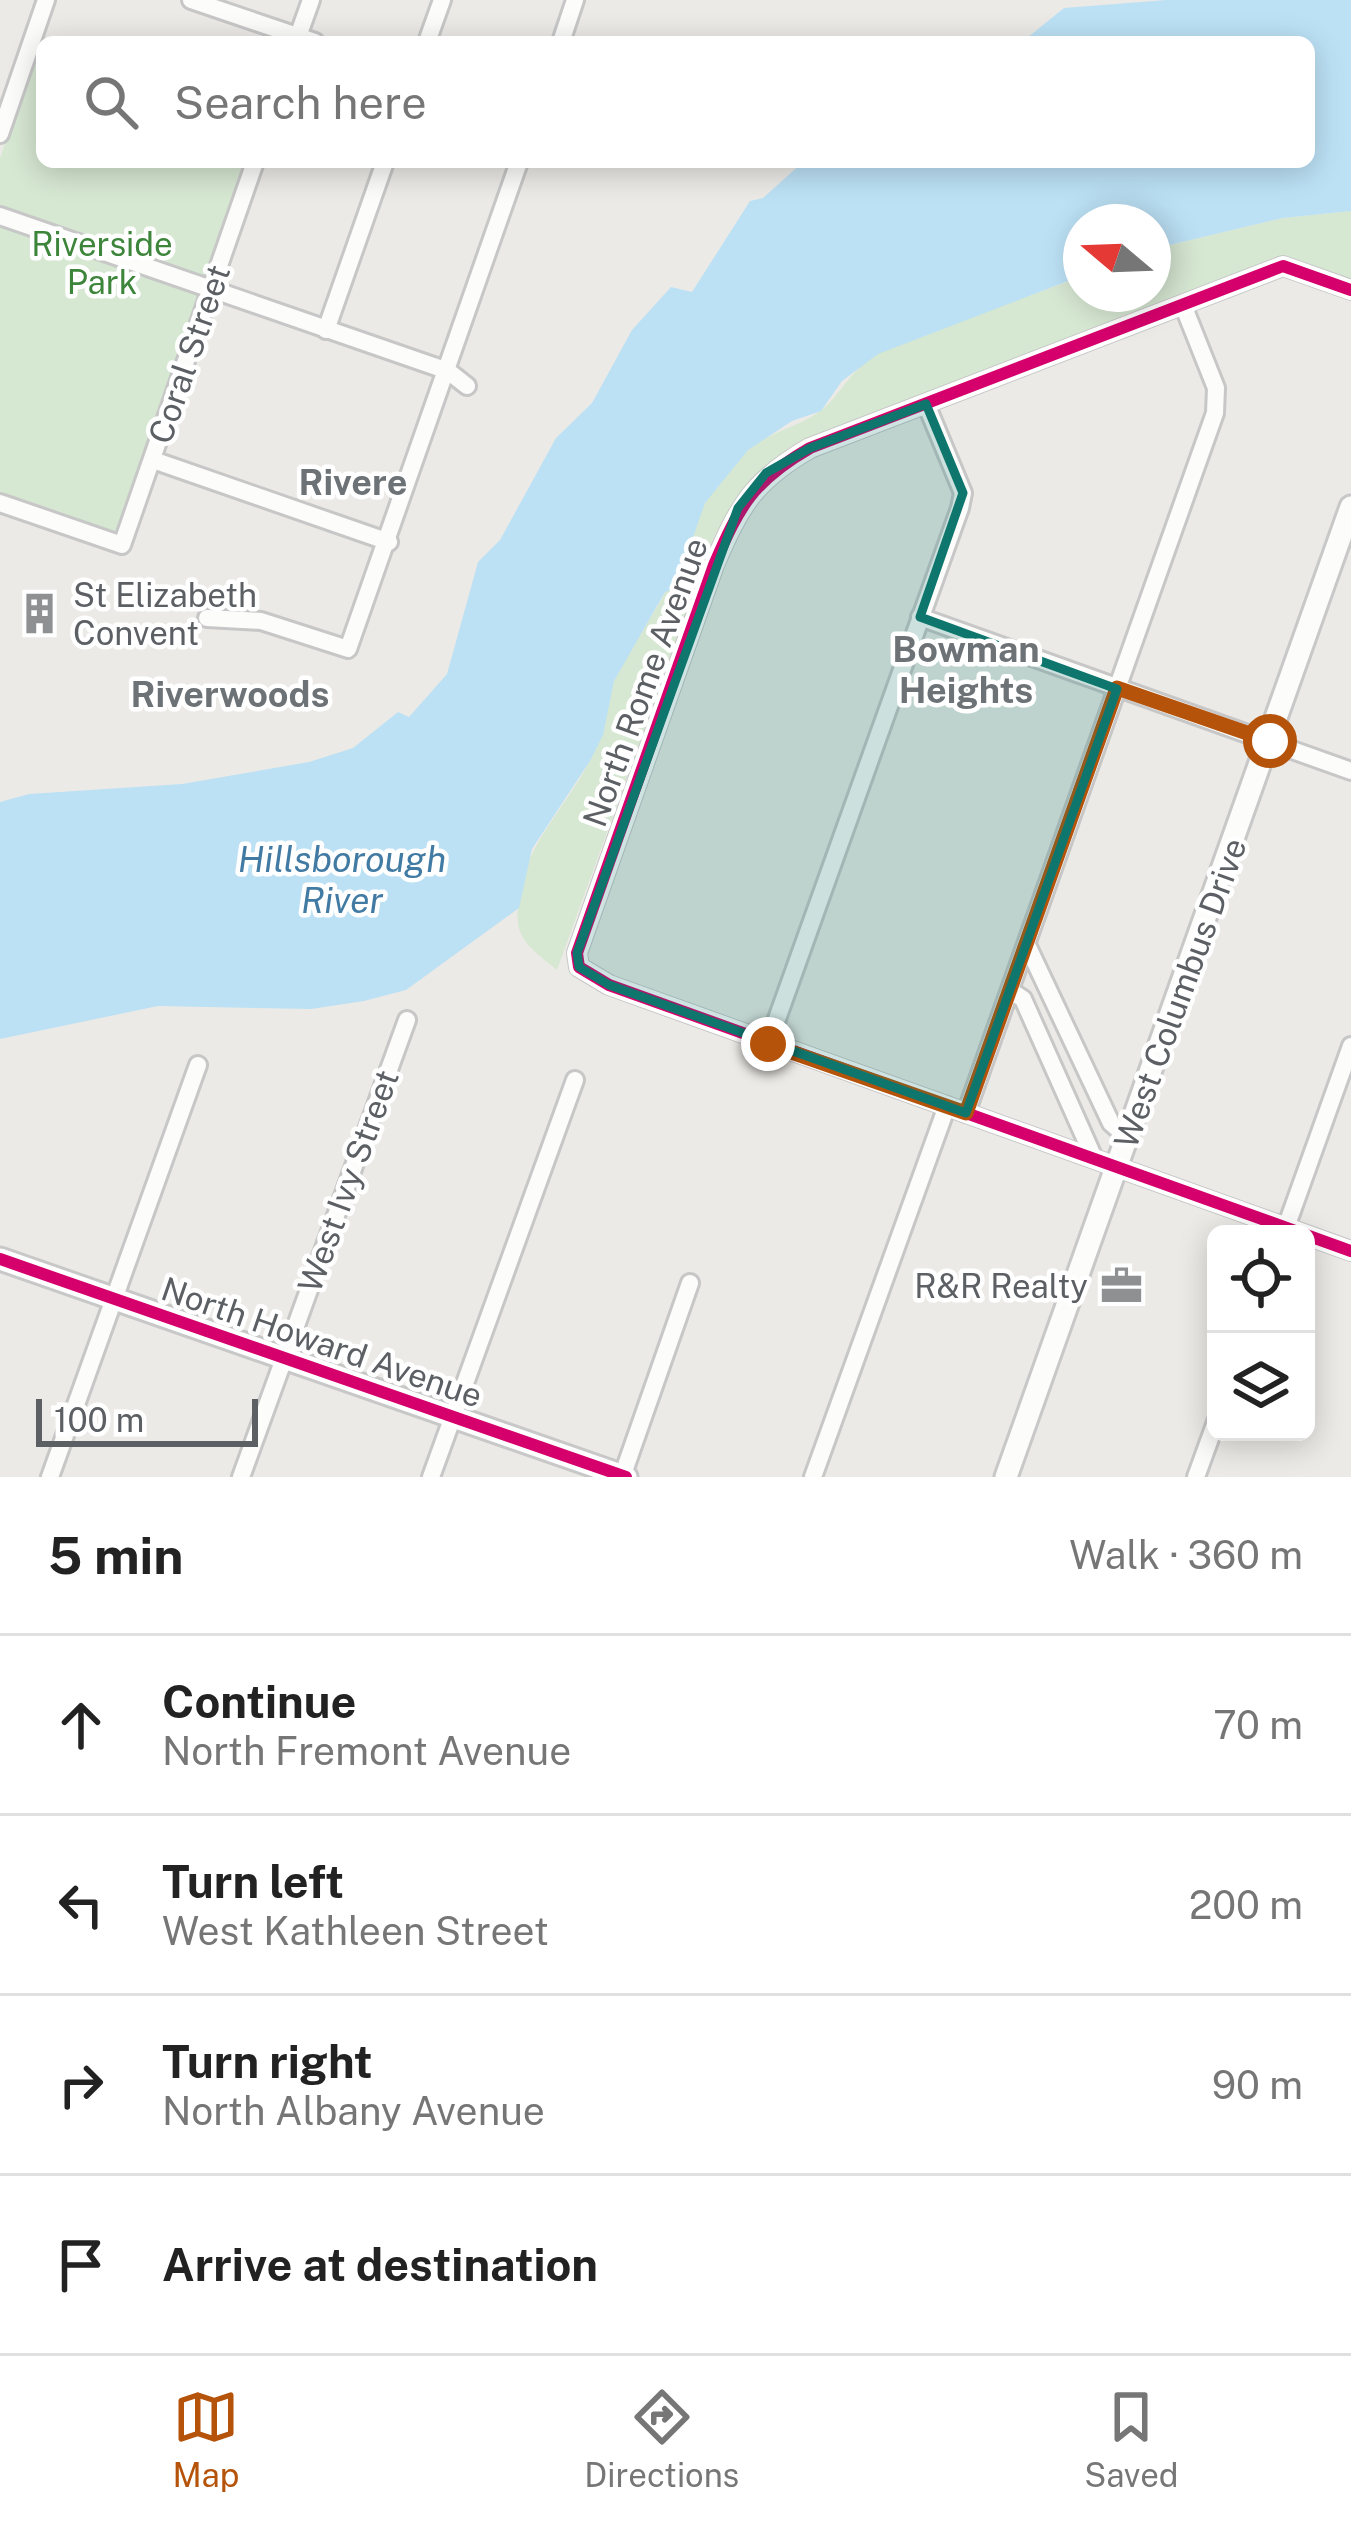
<!DOCTYPE html>
<html lang="en">
<head>
<meta charset="utf-8">
<style>
	:root { --surface:#fff; --page:#f2f2f2; --text:#222; --muted:#767676; --line:#e0e0e0; --accent:#b45309 }
	body { margin:0; font-family:"Public Sans",sans-serif; background:var(--page); color:var(--text) }
	.controls { position:absolute; right:36px; bottom:36px; display:grid; overflow:hidden; border-radius:18px; box-shadow:0 6px 30px #0003 }
	.controls button { width:108px; height:108px; display:grid; place-items:center; padding:0; border:0; border-bottom:3px solid var(--line); background:var(--surface); color:var(--text); font:60px sans-serif }
	.compass { position:absolute; left:1063px; top:204px; width:108px; height:108px; border-radius:50%; background:var(--surface); box-shadow:0 6px 30px #0003; rotate:289deg }
	.scale { position:absolute; left:36px; bottom:30px; width:222px; box-sizing:border-box; padding-left:12px; border:6px solid #5c6064; border-top:0; font-size:33px; line-height:42px; white-space:nowrap; color:#5c6064; -webkit-text-stroke:9px #fff; paint-order:stroke }
	.stop { position:absolute; width:36px; height:36px; margin:-27px; border:9px solid #b45309; border-radius:50%; background:#fff }
	.stop.end { background:#b45309; border-color:#fff; box-shadow:0 3px 12px #0008 }
	.list { margin:0; padding:0; list-style:none }
	h2 { display:flex; justify-content:space-between; align-items:center; height:156px; margin:0; padding:0 48px; font-size:51px }
	h2 small { font-size:39px; font-weight:400; color:var(--muted) }
	.list li { display:grid; grid-template-columns:78px 1fr auto; gap:36px; align-items:center; box-sizing:border-box; height:180px; padding:0 48px; border-top:3px solid var(--line) }
	.list b { display:block; font-size:45px; white-space:nowrap }
	.list p { margin:0; font-size:39px; white-space:nowrap; color:var(--muted) }
	.list em { font-size:39px; font-style:normal; color:var(--muted) }
	.icon { flex:none; width:66px; height:66px; fill:none; stroke:currentColor; stroke-width:2; stroke-linecap:round; stroke-linejoin:round }
	.map { position:relative; flex:none; width:1351px; height:1477px; overflow:hidden }
	.search { position:absolute; background:var(--surface); box-shadow:0 6px 30px #0003; left:36px; right:36px; top:36px; height:132px; display:flex; align-items:center; gap:30px; box-sizing:border-box; padding:0 42px; border-radius:18px; color:var(--muted); font-size:45px }
	.sheet { height:876px; background:var(--surface) }
	nav { display:flex; justify-content:space-around; align-items:center; box-sizing:border-box; height:168px; border-top:3px solid var(--line); background:var(--surface); font-size:33px; color:var(--muted) }
	nav a { display:grid; justify-items:center; gap:6px }
	nav .on { color:var(--accent) }
	.map>svg:first-child { display:block }
</style>
</head>
<body>
<div class="map">
<svg width="1351" height="1477" viewBox="0 0 1351 1477">
	<rect width="100%" height="100%" fill="#eceae6"/>
	<g fill="#d6e7d2">
		<polygon points="34,58 42,61 42,162 244,162 117,532 0,493 0,158"/>
		<path d="M1351,211V281L1281,257L806,441C762,466 738,492 714,537L557,970C542,957 520,944 518,923C512,852 568,810 594,752C605,730 605,705 613,682C625,653 648,624 663,596C689,545 702,485 749,449C769,433 793,428 813,416C840,400 848,370 877,354C940,320 1015,304 1081,276V294H1153V249L1283,218Z"/>
	</g>
	<polygon fill="#bce1f5" points="1166,0 1351,0 1351,211 1283,218 1153,249 1153,222 1081,222 1081,276 878,354 842,381 821,411 792,421 748,450 705,503 675,588 665,592 614,681 603,735 590,761 532,849 519,908 406,990 364,1001 311,1009 158,1006 0,1039 0,802 29,794 182,784 309,762 353,748 398,712 409,717 447,674 478,562 500,540 556,438 592,403 632,330 671,287 692,292 750,201 763,198 803,162 1309,162 1309,42 1022,42 1064,8"/>
	<g fill="none" stroke-linecap="round" stroke-linejoin="round">
		<defs>
			<g id="minor">
				<polyline points="191,0 315,42"/>
				<polyline points="296,42 311,0"/>
				<polyline points="427,42 442,0"/>
				<polyline points="561,42 575,0"/>
				<polyline points="0,134 46,0"/>
				<polyline points="0,216 448,371 467,386"/>
				<path d="M1351,290L1283,266L810,448C753,481 740,505 714,565L577,953L579,967L609,985L1351,1251"/>
				<polyline points="326,330 385,162"/>
				<polyline points="153,460 389,542"/>
				<polyline points="0,503 122,545 255,162"/>
				<polyline points="920,617 1351,771"/>
				<polyline points="207,618 261,621 348,649 519,162"/>
				<polyline points="1027,945 1111,1123 1129,1139"/>
				<polyline points="1011,991 1023,999 1093,1156"/>
				<polyline points="768,1044 960,508 963,493 926,404"/>
				<polyline points="966,1113 1215,413 1216,388 1183,305"/>
				<polyline points="1284,1233 1351,1046"/>
				<polyline points="50,1477 198,1065"/>
				<polyline points="241,1477 407,1020"/>
				<polyline points="431,1477 575,1080"/>
				<polyline points="622,1477 690,1283"/>
				<polyline points="813,1477 947,1106"/>
				<polyline points="1196,1477 1216,1422"/>
			</g>
			<g id="secondary">
				<polyline points="0,1259 626,1477"/>
				<polyline points="1006,1477 1351,507"/>
			</g>
		</defs>
		<use href="#minor" stroke="#c7c7c7" stroke-width="22"/>
		<use href="#secondary" stroke="#c8c8c8" stroke-width="27"/>
		<use href="#minor" stroke="#fcfcfb" stroke-width="16"/>
		<use href="#secondary" stroke="#fcfcfb" stroke-width="21"/>
		<defs>
			<g id="cycleway">
				<path d="M1351,290L1283,266L810,448C753,481 740,505 714,565L577,953L579,967L609,985L1351,1251"/>
				<polyline points="0,1259 626,1477"/>
			</g>
		</defs>
		<use href="#cycleway" stroke="#fff" stroke-width="20"/>
		<use href="#cycleway" stroke="#d6006c" stroke-width="12"/>
	</g>
	<g fill="none" stroke-linecap="round" stroke-linejoin="round">
		<polyline stroke="#b45309" stroke-width="15" points="768,1044 966,1113 1117,688 1270,741"/>
	</g>
	<path fill="#0f766e" fill-opacity="0.2" stroke="#0f766e" stroke-width="9" stroke-linejoin="round" d="M926,404L963,493L920,617L1117,689L966,1113L609,985L579,967L577,953L738,508L766,473L810,448Z"/>
	<defs>
		<symbol id="building-bare" viewBox="-9 -9 18 18"><path d="M-4-6H4V6H1V3H-1V6H-4ZM-2.5-4.3h1.7v1.8h-1.7ZM.8-4.3h1.7v1.8H.8ZM-2.5-1h1.7V.8h-1.7ZM.8-1h1.7V.8H.8Z" fill="#8e9092" stroke="#fff" stroke-width="2.5" paint-order="stroke"/></symbol>
		<symbol id="office-bare" viewBox="-9 -9 18 18"><path d="M-6-3h4V-5.5h4V-3h4V5H-6ZM-1-4.5V-3h2v-1.5ZM-6 0V1H6V0Z" fill="#8e9092" stroke="#fff" stroke-width="2.5" paint-order="stroke"/></symbol>
	</defs>
	<g fill-rule="evenodd">
		<use href="#building-bare" x="10" y="584" width="59" height="59"/>
		<use href="#office-bare" x="1092" y="1256" width="59" height="59"/>
	</g>
	<g text-anchor="middle" stroke-width="9" stroke-linejoin="round" paint-order="stroke">
		<g font-size="33" fill="#3c853a" stroke="#fff">
			<text x="102" y="256">Riverside<tspan x="102" dy="38">Park</tspan></text>
		</g>
		<g font-size="33" fill="#5c6064" stroke="#fff">
			<text transform="translate(189 354) rotate(-71)" y="12">Coral Street</text>
			<text transform="translate(645 682) rotate(-70)" y="12">North Rome Avenue</text>
			<text transform="translate(1180 993) rotate(-70)" y="12">West Columbus Drive</text>
			<text transform="translate(348 1181) rotate(-70)" y="12">West Ivy Street</text>
			<text transform="translate(322 1342) rotate(19)" y="12">North Howard Avenue</text>
		</g>
		<g font-size="33" fill="#5c6064" stroke="#fff" text-anchor="start">
			<text x="73" y="607">St Elizabeth<tspan x="73" dy="38">Convent</tspan></text>
			<text x="1088" y="1298" text-anchor="end">R&amp;R Realty</text>
		</g>
		<g font-size="36" font-weight="bold" fill="#6d7276" stroke="#fff">
			<text x="353" y="495">Rivere</text>
			<text x="966" y="662">Bowman<tspan x="966" dy="41">Heights</tspan></text>
			<text x="230" y="707">Riverwoods</text>
		</g>
		<g font-size="36" font-style="italic" fill="#417aa3" stroke="#fff">
			<text x="342" y="872">Hillsborough<tspan x="342" dy="41">River</tspan></text>
		</g>
	</g>
</svg>
<div class="controls">
<button><svg class="icon" aria-label="locate" viewBox="0 0 24 24"><circle cx="12" cy="12" r="6"/><path d="M12 2v4M12 18v4M2 12h4M18 12h4"/></svg></button>
<button><svg class="icon" aria-label="layers" viewBox="0 0 24 24"><path d="M12 4l9 5-9 5-9-5zM3 14l9 5 9-5"/></svg></button>
</div>
<svg class="compass" viewBox="-18 -18 36 36"><path d="M0-13l5 13h-10z" fill="#e53935"/><path d="M0 13l5-13h-10z" fill="#767676"/></svg>
<div class="scale">100 m</div>
<div class="stop" style="left:1270px;top:741px"></div>
<div class="stop end" style="left:768px;top:1044px"></div>
<div class="search"><svg class="icon" aria-label="search" viewBox="0 0 24 24"><circle cx="10" cy="10" r="6"/><path d="M15 15l6 6"/></svg>Search here</div>
</div>
<section class="sheet">
<h2>5 min<small>Walk · 360 m</small></h2>
<ul class="list">
<li><svg class="icon" aria-label="ahead" viewBox="0 0 24 24"><path d="M12 20V5M6 11l6-6 6 6"/></svg><div><b>Continue</b><p>North Fremont Avenue</p></div><em>70 m</em></li>
<li><svg class="icon" aria-label="left" viewBox="0 0 24 24"><path d="M17 20v-9H6M10 6l-5 5 5 5"/></svg><div><b>Turn left</b><p>West Kathleen Street</p></div><em>200 m</em></li>
<li><svg class="icon" aria-label="right" viewBox="0 0 24 24"><path d="M7 20v-9h11M14 6l5 5-5 5"/></svg><div><b>Turn right</b><p>North Albany Avenue</p></div><em>90 m</em></li>
<li><svg class="icon" aria-label="arrive" viewBox="0 0 24 24"><path d="M6 21V4h12l-3 4 3 4H6"/></svg><div><b>Arrive at destination</b></div></li>
</ul>
</section>
<nav>
<a class="on"><svg class="icon" aria-label="map" viewBox="0 0 24 24"><path d="M3 6l6-2 6 2 6-2v14l-6 2-6-2-6 2zM9 4v14M15 6v14"/></svg>Map</a>
<a><svg class="icon" aria-label="directions" viewBox="0 0 24 24"><path d="M12 3l9 9-9 9-9-9zM9 14v-3h6M13 9l2 2-2 2"/></svg>Directions</a>
<a><svg class="icon" aria-label="saved" viewBox="0 0 24 24"><path d="M7 4h10v16l-5-4-5 4z"/></svg>Saved</a>
</nav>
</body>
</html>
